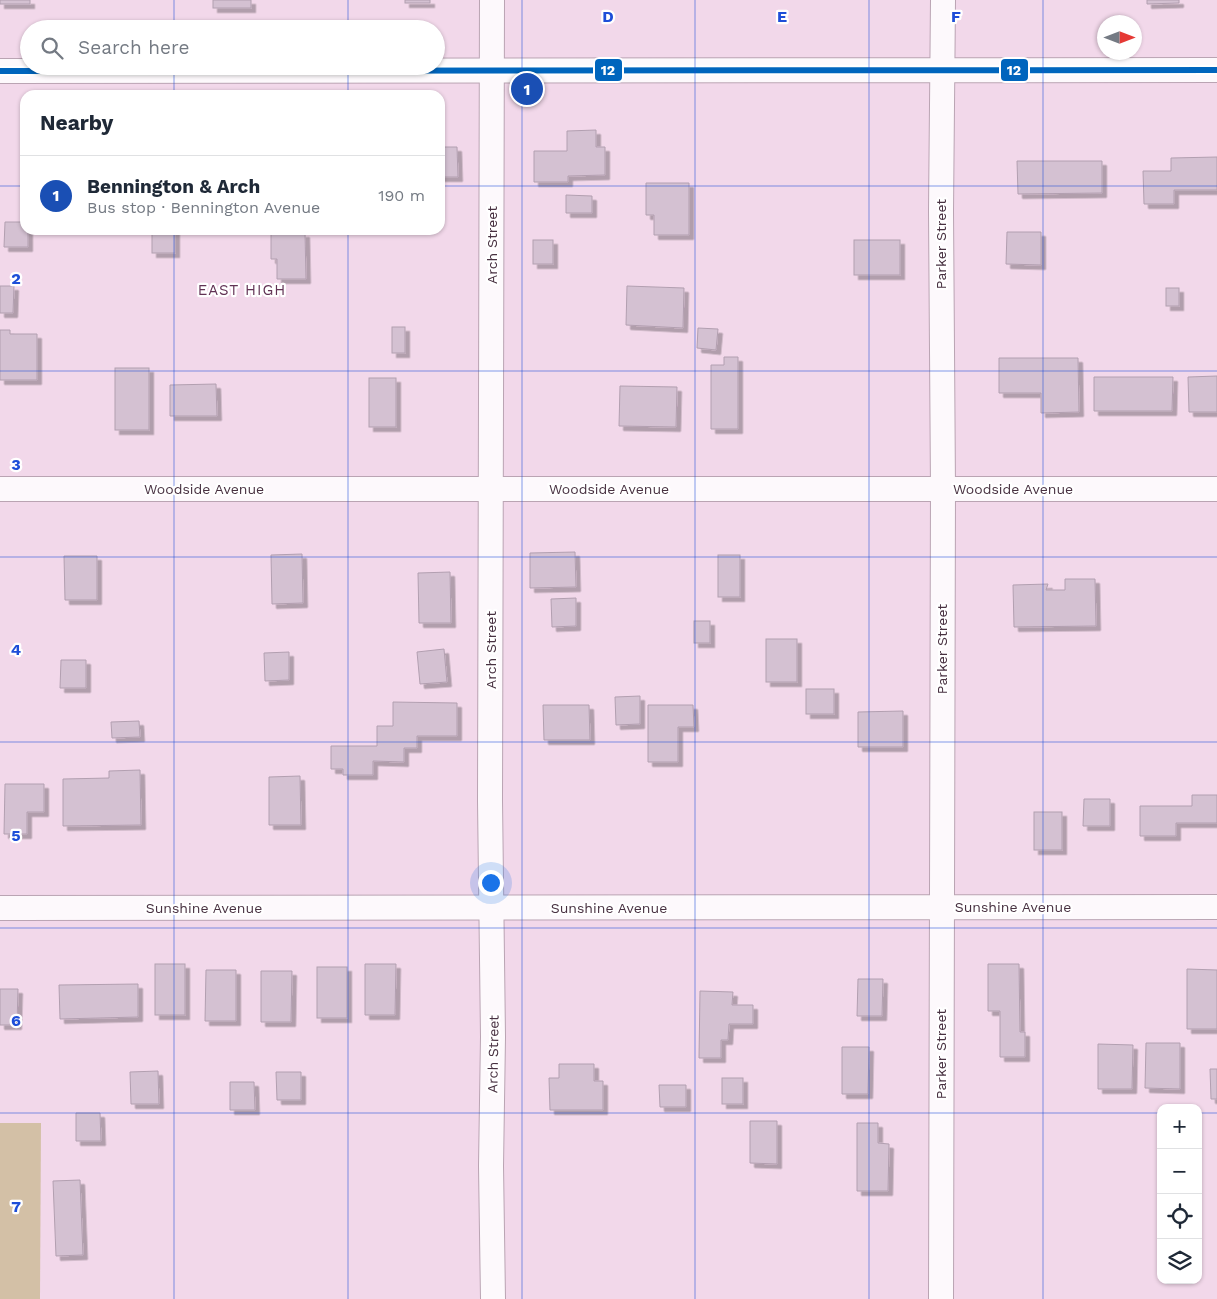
<!DOCTYPE html>
<html lang="en">
<head>
<meta charset="utf-8">
<style>
	:root { --surface:#fff; --page:#f2f2f3; --text:#1f2937; --muted:#747a83; --line:#e0e1e3; --accent:#846b7c }
	body { margin:0; font-family:"Work Sans",sans-serif; background:var(--page); color:var(--text) }
	.controls { position:absolute; right:15px; bottom:15px; display:grid; overflow:hidden; border-radius:10px; box-shadow:0 1px 4px #0004 }
	.controls button { width:45px; height:45px; display:grid; place-items:center; padding:0; border:0; border-bottom:1px solid var(--line); background:var(--surface); color:var(--text); font:25px sans-serif }
	.compass { position:absolute; left:1097px; top:15px; width:45px; height:45px; border-radius:50%; background:var(--surface); box-shadow:0 1px 4px #0004; rotate:90deg }
	.you { position:absolute; left:490px; top:882px; width:18px; height:18px; margin:-12px; border:4px solid #fff; border-radius:50%; background:#1a73e8; box-shadow:0 0 0 8px #1a73e833 }
	.badge { display:grid; place-items:center; width:32px; height:32px; border-radius:50%; background:var(--accent); color:#fff; font-size:16px; font-weight:700 }
	.pin { position:absolute; translate:-50% -50%; border:2px solid #fff; box-shadow:0 1px 5px #0006 }
	.list { margin:0; padding:0; list-style:none }
	h2 { display:flex; justify-content:space-between; align-items:center; height:65px; margin:0; padding:0 20px; font-size:21px }
	h2 small { font-size:16px; font-weight:400; color:var(--muted) }
	.list li { display:grid; grid-template-columns:32px 1fr auto; gap:15px; align-items:center; box-sizing:border-box; height:80px; padding:0 20px; border-top:1px solid var(--line) }
	.list b { display:block; font-size:19px; white-space:nowrap }
	.list p { margin:0; font-size:16px; white-space:nowrap; color:var(--muted) }
	.list em { font-size:16px; font-style:normal; color:var(--muted) }
	.icon { flex:none; width:28px; height:28px; fill:none; stroke:currentColor; stroke-width:2; stroke-linecap:round; stroke-linejoin:round }
	.map { position:relative; flex:none; width:1217px; height:1299px; overflow:hidden }
	.search { position:absolute; background:var(--surface); box-shadow:0 1px 4px #0004; left:20px; top:20px; width:425px; height:55px; display:flex; align-items:center; gap:12px; box-sizing:border-box; padding:0 18px; border-radius:28px; color:var(--muted); font-size:19px }
	.panel { position:absolute; background:var(--surface); box-shadow:0 1px 4px #0004; left:20px; top:90px; width:425px; height:145px; border-radius:15px }
	.map>svg:first-child { display:block }
</style>
</head>
<body>
<div class="map">
<svg width="1217" height="1299" viewBox="0 0 1217 1299">
	<defs>
		<filter id="shadow"><feDropShadow dx="4.5" dy="4.5" stdDeviation="0" flood-color="#0004"/></filter>
	</defs>
	<rect width="100%" height="100%" fill="#f2d8ea"/>
	<polygon fill="#d3c0a6" points="0,1123 41,1123 40,1299 0,1299"/>
	<g fill="#d4c1d2" stroke="#b29fb0" filter="url(#shadow)">
		<rect x="0" y="0" width="30" height="4"/>
		<rect x="213" y="0" width="38" height="8"/>
		<rect x="405" y="0" width="25" height="3"/>
		<polygon points="1147,0 1179,0 1179,3 1147,4"/>
		<polygon points="596,130 596,147 605,147 605,175 568,176 568,182 534,182 534,151 567,151 567,131"/>
		<polygon points="440,147 457,147 458,177 440,177"/>
		<polygon points="1217,157 1217,190 1174,190 1174,204 1144,204 1143,171 1171,171 1171,158"/>
		<polygon points="1017,161 1102,161 1102,193 1018,194"/>
		<polygon points="646,183 689,183 689,235 654,235 654,215 646,215"/>
		<polygon points="566,195 592,196 592,213 566,213"/>
		<polygon points="5,222 25,222 25,230 28,230 28,247 4,247"/>
		<rect x="152" y="230" width="23" height="23"/>
		<polygon points="1007,232 1041,232 1041,265 1006,264"/>
		<polygon points="305,233 306,279 277,279 277,259 271,259 271,234"/>
		<rect x="533" y="240" width="20" height="24"/>
		<rect x="854" y="240" width="46" height="35"/>
		<polygon points="0,286 14,286 13,313 0,313"/>
		<polygon points="627,286 684,288 683,328 626,325"/>
		<rect x="1166" y="288" width="13" height="18"/>
		<rect x="392" y="327" width="13" height="26"/>
		<polygon points="698,328 718,329 716,350 697,348"/>
		<polygon points="0,330 10,330 10,334 37,334 37,380 0,380"/>
		<polygon points="724,357 738,357 738,429 711,429 711,365 724,365"/>
		<polygon points="999,358 1078,358 1079,412 1041,413 1041,393 999,393"/>
		<rect x="115" y="368" width="34" height="62"/>
		<polygon points="1217,376 1217,412 1189,412 1188,377"/>
		<polygon points="1094,377 1173,377 1172,411 1094,411"/>
		<rect x="369" y="378" width="27" height="49"/>
		<polygon points="216,384 217,416 170,416 170,385"/>
		<polygon points="620,386 677,387 676,427 619,426"/>
		<polygon points="575,552 576,587 530,588 530,553"/>
		<polygon points="302,554 303,603 272,604 271,555"/>
		<rect x="718" y="555" width="22" height="42"/>
		<polygon points="64,556 97,556 97,600 65,600"/>
		<polygon points="450,572 451,623 419,623 418,573"/>
		<polygon points="1065,579 1095,579 1096,626 1014,627 1013,585 1048,584 1046,590 1065,590"/>
		<polygon points="576,598 576,626 552,627 551,599"/>
		<rect x="694" y="621" width="16" height="22"/>
		<rect x="766" y="639" width="31" height="43"/>
		<polygon points="444,649 447,682 420,684 417,652"/>
		<polygon points="289,652 289,680 265,681 264,653"/>
		<polygon points="61,660 86,660 86,688 60,688"/>
		<rect x="806" y="689" width="28" height="25"/>
		<polygon points="640,696 640,724 616,725 615,697"/>
		<polygon points="393,702 457,703 457,736 417,736 417,748 404,748 404,762 373,761 373,775 343,775 343,769 331,769 331,746 377,746 377,726 393,726"/>
		<polygon points="543,705 589,705 590,740 544,740"/>
		<polygon points="648,705 693,705 694,727 678,727 678,762 648,762"/>
		<polygon points="903,711 903,747 858,747 858,712"/>
		<polygon points="139,721 140,737 112,738 111,722"/>
		<polygon points="140,770 141,825 63,826 63,779 109,778 109,771"/>
		<polygon points="300,776 301,825 269,825 269,777"/>
		<polygon points="5,784 44,784 44,812 27,812 27,834 4,834"/>
		<polygon points="1192,795 1217,795 1217,823 1176,823 1176,836 1140,836 1140,806 1192,806"/>
		<polygon points="1084,799 1110,799 1110,826 1083,826"/>
		<rect x="1034" y="812" width="28" height="38"/>
		<rect x="155" y="964" width="30" height="51"/>
		<polygon points="365,964 396,964 395,1015 365,1015"/>
		<polygon points="988,964 1019,964 1020,1032 1025,1032 1025,1057 1000,1057 1000,1011 988,1011"/>
		<rect x="317" y="967" width="30" height="51"/>
		<polygon points="1187,969 1217,970 1217,1029 1187,1029"/>
		<polygon points="206,970 236,970 236,1021 205,1021"/>
		<polygon points="261,971 292,971 291,1022 261,1022"/>
		<polygon points="858,979 883,979 882,1016 857,1016"/>
		<polygon points="138,984 138,1017 60,1019 59,985"/>
		<polygon points="0,989 18,989 17,1025 0,1025"/>
		<polygon points="700,991 733,992 732,1005 753,1005 753,1024 729,1024 728,1040 721,1040 721,1058 699,1058"/>
		<polygon points="1146,1043 1180,1043 1180,1089 1145,1088"/>
		<polygon points="1098,1044 1133,1045 1132,1089 1098,1089"/>
		<polygon points="842,1047 869,1047 868,1094 842,1094"/>
		<polygon points="559,1064 594,1064 594,1081 603,1081 603,1110 550,1110 549,1078 559,1078"/>
		<polygon points="1210,1069 1217,1069 1217,1099 1211,1099"/>
		<polygon points="158,1071 159,1104 131,1104 130,1072"/>
		<polygon points="276,1072 301,1072 301,1100 277,1100"/>
		<rect x="722" y="1078" width="21" height="26"/>
		<polygon points="230,1082 254,1082 255,1110 230,1110"/>
		<polygon points="659,1085 686,1085 686,1107 660,1107"/>
		<polygon points="76,1113 100,1113 101,1141 76,1141"/>
		<polygon points="750,1121 777,1121 777,1164 750,1163"/>
		<polygon points="857,1123 878,1123 878,1143 889,1144 888,1191 857,1191"/>
		<polygon points="80,1180 83,1255 56,1256 53,1181"/>
	</g>
	<g fill="none" stroke-linecap="round" stroke-linejoin="round">
		<defs>
			<g id="minor">
				<polyline points="492,0 490,801 493,1037 491,1166 493,1299"/>
				<polyline points="0,71 1217,70"/>
				<polyline points="0,489 1217,489"/>
				<polyline points="0,908 1217,907"/>
				<polyline points="941,1299 943,489 941,211 943,0"/>
			</g>
		</defs>
		<use href="#minor" stroke="#baa4b3" stroke-width="26"/>
		<use href="#minor" stroke="#fdf9fc" stroke-width="24"/>
		<defs>
			<polyline id="bus-1" points="0,71 1217,70"/>
		</defs>
		<use href="#bus-1" stroke="#fff" stroke-width="10"/>
		<use href="#bus-1" stroke="#0065bd" stroke-width="6"/>
	</g>
	<path fill="none" stroke="#1d4ed8" stroke-width="1" stroke-opacity="0.55" d="M174,0V29M348,0V29M522,0V1299M695,0V1299M869,0V1299M1043,0V1299M174,66V95M348,66V95M0,186H25M440,186H1217M174,230V1299M348,230V1299M0,371H1217M0,557H1217M0,742H1217M0,928H1217M0,1113H1161M1198,1113H1217"/>
	<g text-anchor="middle" stroke-width="4.5" stroke-linejoin="round" paint-order="stroke">
		<g font-size="14" fill="#483141" stroke="#fff">
			<text transform="translate(941 244) rotate(-90)" y="5">Parker Street</text>
			<text transform="translate(492 245) rotate(-90)" y="5">Arch Street</text>
			<text x="204" y="494">Woodside Avenue</text>
			<text x="609" y="494">Woodside Avenue</text>
			<text x="1013" y="494">Woodside Avenue</text>
			<text transform="translate(942 649) rotate(-90)" y="5">Parker Street</text>
			<text transform="translate(491 650) rotate(-90)" y="5">Arch Street</text>
			<text x="1013" y="912">Sunshine Avenue</text>
			<text x="204" y="913">Sunshine Avenue</text>
			<text x="609" y="913">Sunshine Avenue</text>
			<text transform="translate(493 1054) rotate(-89)" y="5">Arch Street</text>
			<text transform="translate(941 1054) rotate(-90)" y="5">Parker Street</text>
		</g>
		<g font-size="15" letter-spacing="1" fill="#613254" stroke="#fff">
			<text x="242" y="295">EAST HIGH</text>
		</g>
	</g>
	<g font-size="16" text-anchor="middle" font-weight="bold" fill="#1d4ed8" stroke="#fff" stroke-width="4.5" stroke-linejoin="round" paint-order="stroke">
		<text x="608" y="22">D</text>
		<text x="782" y="22">E</text>
		<text x="956" y="22">F</text>
		<text x="16" y="284">2</text>
		<text x="16" y="470">3</text>
		<text x="16" y="655">4</text>
		<text x="16" y="841">5</text>
		<text x="16" y="1026">6</text>
		<text x="16" y="1212">7</text>
	</g>
	<g stroke="#fff" stroke-width="2">
		<rect x="1000" y="58" width="29" height="24" rx="5" fill="#0065bd"/>
		<rect x="594" y="58" width="29" height="24" rx="5" fill="#0065bd"/>
	</g>
	<g font-size="14" text-anchor="middle" font-weight="bold" fill="#fff">
		<text x="1014" y="75">12</text>
		<text x="608" y="75">12</text>
	</g>
</svg>
<div class="controls">
<button>+</button>
<button>−</button>
<button><svg class="icon" aria-label="locate" viewBox="0 0 24 24"><circle cx="12" cy="12" r="6"/><path d="M12 2v4M12 18v4M2 12h4M18 12h4"/></svg></button>
<button><svg class="icon" aria-label="layers" viewBox="0 0 24 24"><path d="M12 4l9 5-9 5-9-5zM3 14l9 5 9-5"/></svg></button>
</div>
<svg class="compass" viewBox="-18 -18 36 36"><path d="M0-13l5 13h-10z" fill="#e53935"/><path d="M0 13l5-13h-10z" fill="#747a83"/></svg>
<div class="you"></div>
<div class="pin badge" style="left:527px;top:89px;background:#1a4fb4">1</div>
<div class="search"><svg class="icon" aria-label="search" viewBox="0 0 24 24"><circle cx="10" cy="10" r="6"/><path d="M15 15l6 6"/></svg>Search here</div>
<section class="panel">
<h2>Nearby<small></small></h2>
<ul class="list">
<li><span class="badge" style="background:#1a4fb4">1</span><div><b>Bennington &amp; Arch</b><p>Bus stop · Bennington Avenue</p></div><em>190 m</em></li>
</ul>
</section>
</div>
</body>
</html>
